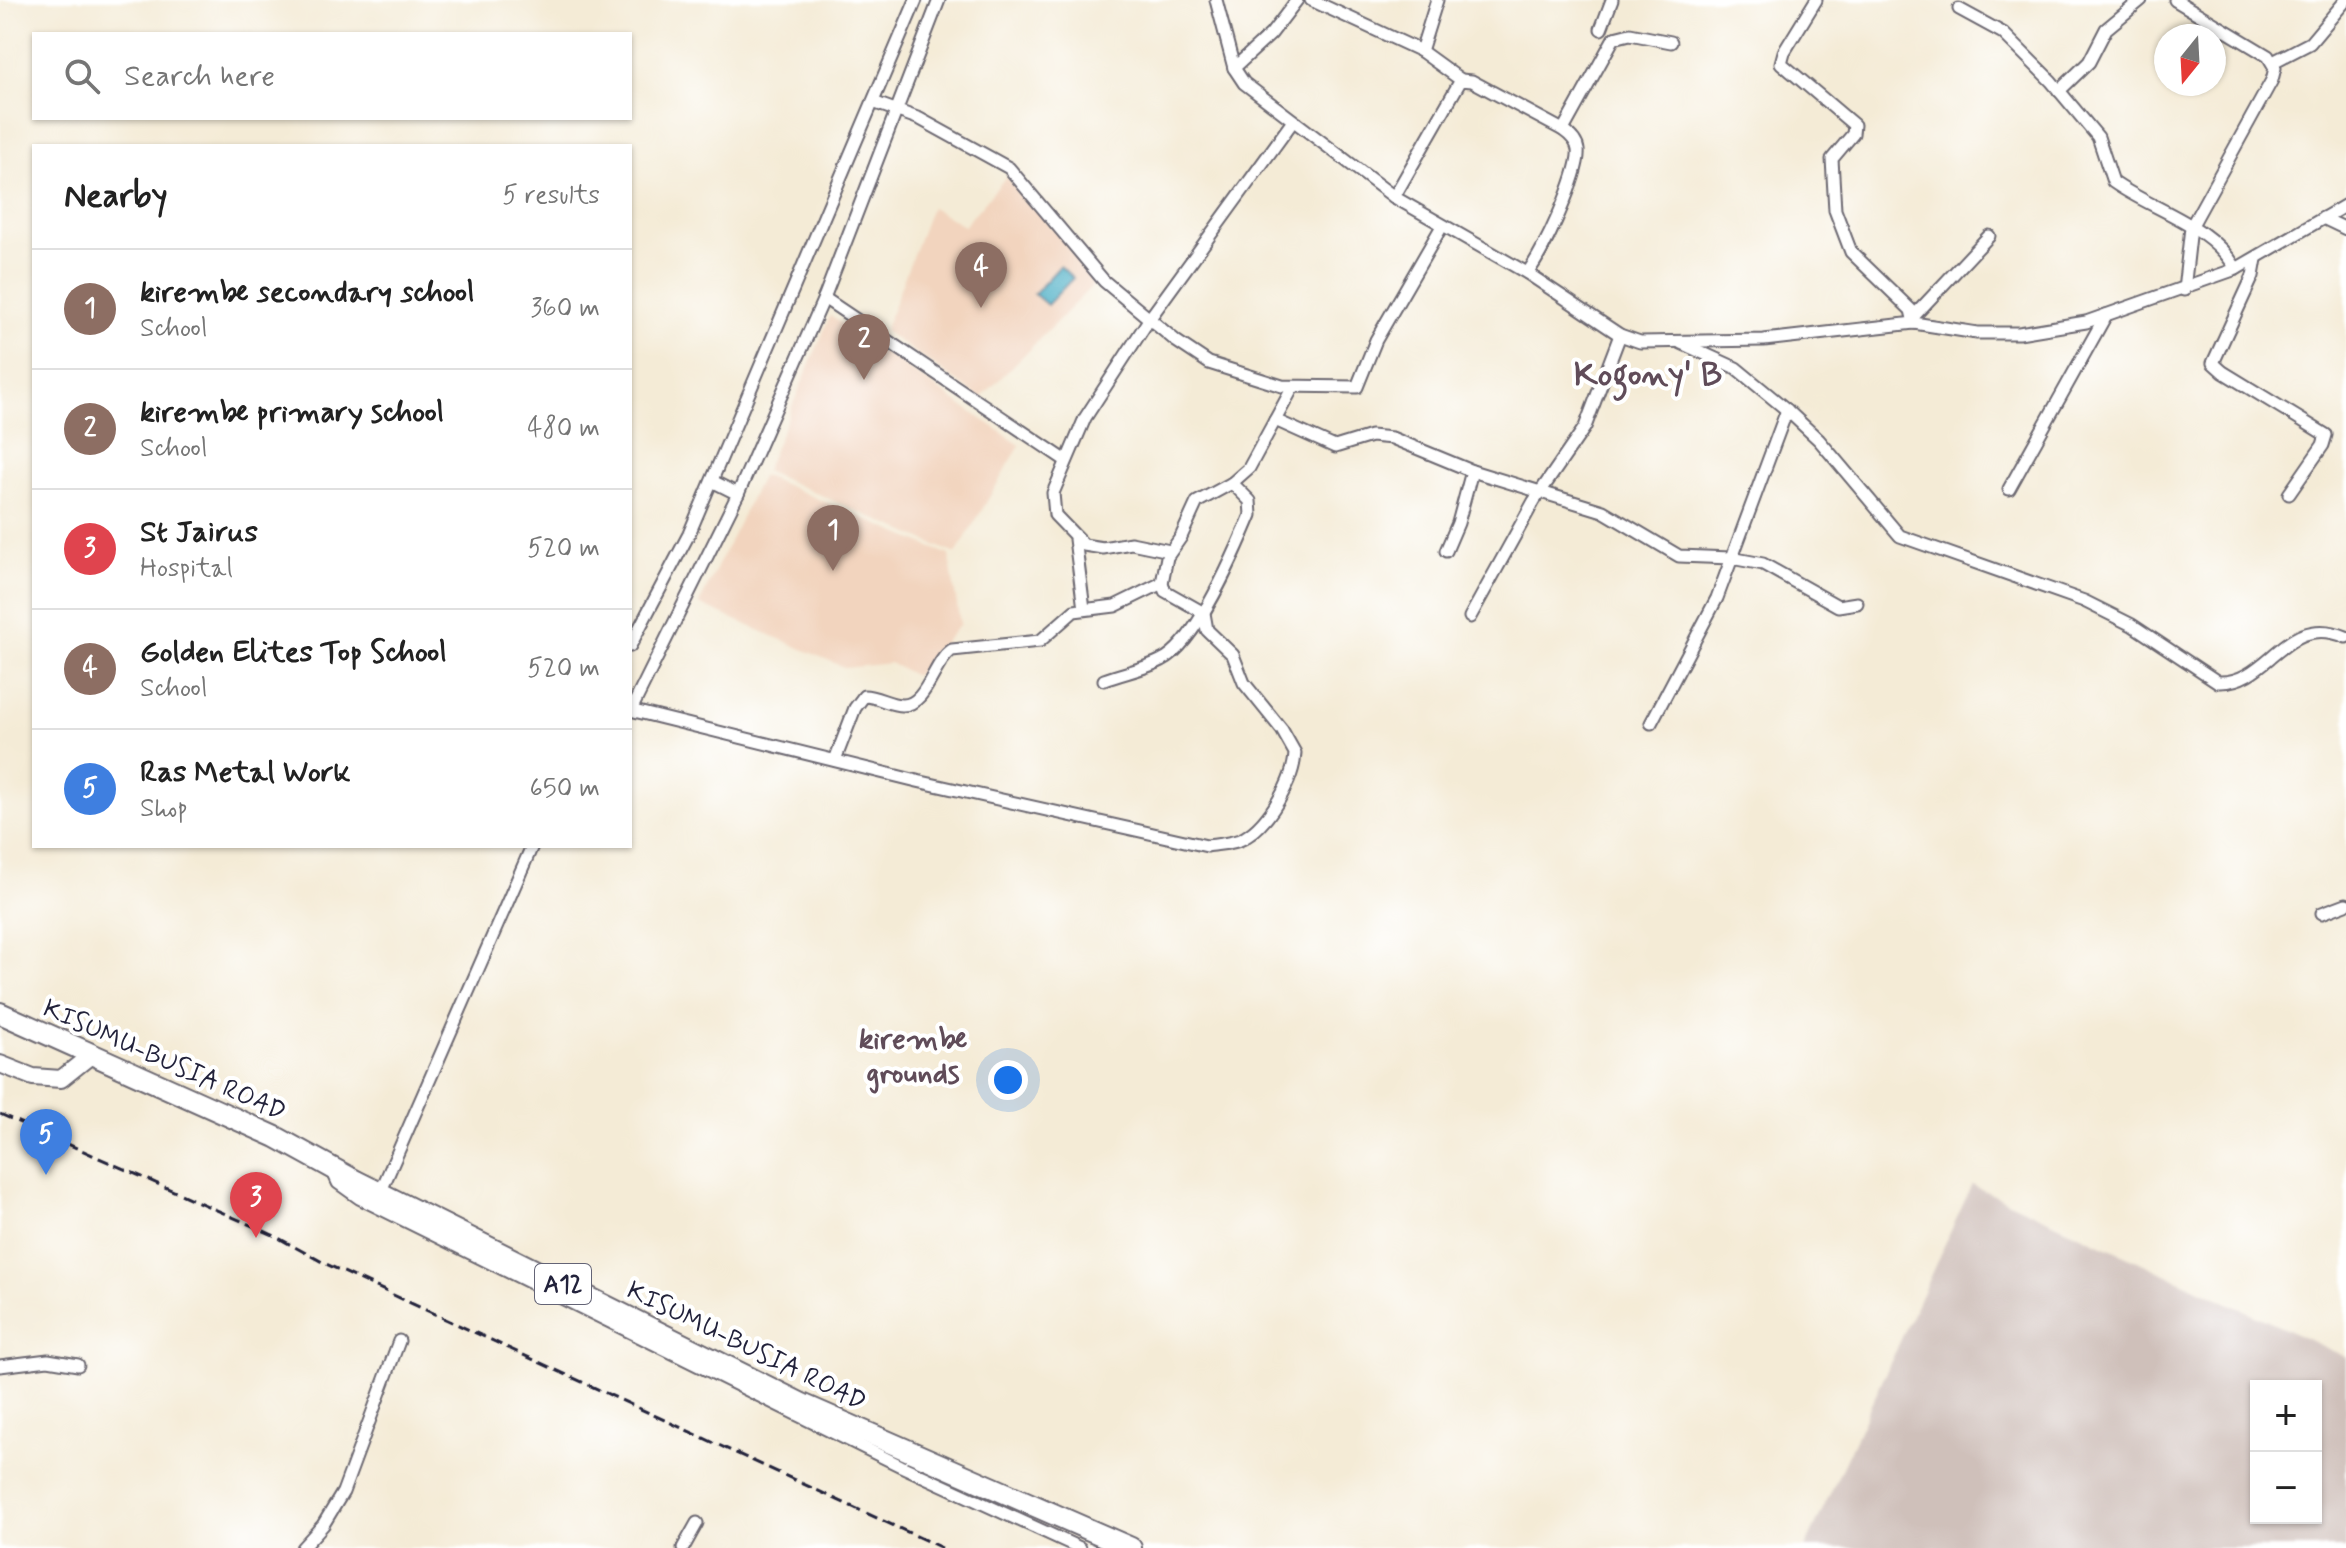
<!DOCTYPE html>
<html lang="en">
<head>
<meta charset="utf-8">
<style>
	:root { --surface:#fff; --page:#f2f2f2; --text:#222; --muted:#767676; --line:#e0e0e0; --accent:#1f6fb2 }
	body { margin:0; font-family:Mynerve,sans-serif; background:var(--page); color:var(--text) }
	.controls { position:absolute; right:24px; bottom:24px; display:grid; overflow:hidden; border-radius:0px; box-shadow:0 2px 6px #0004 }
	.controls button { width:72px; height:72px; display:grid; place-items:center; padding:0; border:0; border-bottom:2px solid var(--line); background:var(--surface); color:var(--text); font:40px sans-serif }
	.compass { position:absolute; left:2154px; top:24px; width:72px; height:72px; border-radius:50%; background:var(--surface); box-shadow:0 2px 6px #0004; rotate:198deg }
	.you { position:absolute; left:1008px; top:1080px; width:28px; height:28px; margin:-20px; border:6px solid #fff; border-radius:50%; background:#1a73e8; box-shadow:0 0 0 12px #1a73e833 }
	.badge { display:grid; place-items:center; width:52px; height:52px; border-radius:50%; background:var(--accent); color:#fff; font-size:26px; font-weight:700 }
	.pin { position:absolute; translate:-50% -66px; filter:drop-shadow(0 2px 4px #0008) }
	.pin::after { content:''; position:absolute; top:42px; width:28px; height:24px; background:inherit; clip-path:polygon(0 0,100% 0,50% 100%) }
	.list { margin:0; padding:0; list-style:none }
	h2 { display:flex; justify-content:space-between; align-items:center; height:104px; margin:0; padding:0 32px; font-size:34px }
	h2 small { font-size:26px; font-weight:400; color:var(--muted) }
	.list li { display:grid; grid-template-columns:52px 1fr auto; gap:24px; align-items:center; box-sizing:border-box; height:120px; padding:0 32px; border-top:2px solid var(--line) }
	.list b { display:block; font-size:30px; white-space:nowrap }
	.list p { margin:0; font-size:26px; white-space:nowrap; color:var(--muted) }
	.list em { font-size:26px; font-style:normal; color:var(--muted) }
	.icon { flex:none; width:44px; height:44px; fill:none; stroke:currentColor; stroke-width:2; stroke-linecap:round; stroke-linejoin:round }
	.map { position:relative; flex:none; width:2346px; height:1548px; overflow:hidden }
	.search { position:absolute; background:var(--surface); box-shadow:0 2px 6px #0004; left:32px; top:32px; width:600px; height:88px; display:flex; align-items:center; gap:20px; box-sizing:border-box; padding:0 28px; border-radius:0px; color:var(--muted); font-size:30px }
	.panel { position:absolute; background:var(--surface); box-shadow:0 2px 6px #0004; left:32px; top:144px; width:600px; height:704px; border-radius:0px }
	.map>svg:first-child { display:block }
</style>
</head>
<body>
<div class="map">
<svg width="2346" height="1548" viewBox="0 0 2346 1548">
	<rect width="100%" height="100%" fill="#fff"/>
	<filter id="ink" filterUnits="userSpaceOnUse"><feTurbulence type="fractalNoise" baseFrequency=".0125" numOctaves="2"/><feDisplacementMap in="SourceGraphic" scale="16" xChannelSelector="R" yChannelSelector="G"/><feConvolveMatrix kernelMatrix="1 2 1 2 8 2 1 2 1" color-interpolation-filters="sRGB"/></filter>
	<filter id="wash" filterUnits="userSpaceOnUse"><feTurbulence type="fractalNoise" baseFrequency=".006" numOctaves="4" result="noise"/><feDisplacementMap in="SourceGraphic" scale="32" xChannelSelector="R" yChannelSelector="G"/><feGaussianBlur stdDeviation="1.8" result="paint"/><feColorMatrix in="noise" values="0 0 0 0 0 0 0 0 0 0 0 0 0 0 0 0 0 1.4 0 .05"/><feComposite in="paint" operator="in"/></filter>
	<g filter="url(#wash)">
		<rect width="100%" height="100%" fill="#f4ebd6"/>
		<g fill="#f2d4be">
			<polygon points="1006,177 1064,241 1093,285 981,398 884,331 931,207 964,226"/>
			<polygon points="830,316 1020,445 956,554 765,471"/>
			<polygon points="762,475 949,555 960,624 915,676 890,663 846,668 699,604"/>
		</g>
		<path fill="#cfc0ba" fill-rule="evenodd" d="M1972,1185L2346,1357V1548H1805ZM2256,1386H2316V1518H2256Z"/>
		<polygon fill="#43aac2" stroke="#32667e" stroke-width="2" points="1060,266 1073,278 1047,305 1034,294"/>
	</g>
	<g filter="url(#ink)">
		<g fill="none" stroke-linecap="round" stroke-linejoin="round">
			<defs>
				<g id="street">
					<polyline points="1216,0 1234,68 1244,83 1394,197 1527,273 1620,335 1640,342 1764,340 1914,323 1977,333 2019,333 2086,322 2236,269 2346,205"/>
					<polyline points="1311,0 1421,51 1461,80"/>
					<polyline points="1816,0 1784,52 1781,63 1854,125 1853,134 1832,159 1835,210 1851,252 1911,310 1914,323"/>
					<polyline points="2175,0 2268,56 2275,68 2272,80 2191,227 2184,290"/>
					<path d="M1959,9L2003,33L2051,81L2098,137L2113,182C2154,211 2211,224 2236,269"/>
					<polyline points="1601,29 1612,0"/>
					<polyline points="1421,51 1437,0"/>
					<polyline points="2273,62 2310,43 2346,0"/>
					<polyline points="1234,68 1271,34 1297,0"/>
					<polyline points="2059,91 2089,62 2106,29 2141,0"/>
					<polyline points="873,102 920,119 1009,168 1104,281 1176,341 1209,363 1282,386 1357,387 1376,340 1442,226"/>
					<polyline points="1563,130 1614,38 1630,34 1671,42"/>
					<path d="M1394,197L1461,80L1472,81L1563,130C1570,135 1577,141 1578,150C1581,171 1542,256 1527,273"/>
					<polyline points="2323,218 2346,229"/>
					<polyline points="2256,259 2253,276 2213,363 2223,372 2326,435 2323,445 2289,494"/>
					<polyline points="824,298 1065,460"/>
					<polyline points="1914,316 1989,236"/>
					<path d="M1681,343L1736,368L1787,410L1819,440L1900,536L2084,601L2132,625L2218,682C2270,684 2285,611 2346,637"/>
					<polyline points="1275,420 1335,447 1371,436 1392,438 1472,471 1603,511 1679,556 1731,558 1763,564 1838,606 1857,603"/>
					<polyline points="712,481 738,494"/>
					<polyline points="2009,489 2106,315"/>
					<polyline points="1075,539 1084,609"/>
					<polyline points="1170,551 1131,543 1103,548 1084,545 1055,515 1053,493 1085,418 1150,318 1293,121"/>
					<polyline points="1446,551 1458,523 1472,471"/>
					<polyline points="1470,617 1534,501 1585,427 1620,335"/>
					<polyline points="630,646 689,534 916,0"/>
					<path d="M1104,680C1123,673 1145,669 1162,660C1197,643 1236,551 1251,515L1250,501L1232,483"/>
					<path d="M630,710L917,781L1207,846C1218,844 1234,844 1244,838C1269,824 1294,780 1295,753L1282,730L1244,683L1233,655L1207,630L1204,613L1165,591L1162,583L1167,557L1181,537L1197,502L1232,483L1249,468L1293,387"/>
					<polyline points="631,710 738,494 824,298 939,0"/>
					<polyline points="1651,723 1717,598 1787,410"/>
					<path d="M835,760L855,708L864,696C877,696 889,705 902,705C927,706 933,662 952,650L1040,641L1074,611L1115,606L1162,583"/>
					<polyline points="2322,913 2346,904"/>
					<polyline points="333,1172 338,1183 359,1198 901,1466 1080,1548"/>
					<polyline points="380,1193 532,846"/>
					<polyline points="0,1366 48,1360 78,1365"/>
					<polyline points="302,1548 323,1525 343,1492 399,1341"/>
					<polyline points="683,1548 697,1523"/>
				</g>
				<polyline id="secondary" points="0,1064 33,1077 61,1079 91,1055"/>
				<polyline id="highway" points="0,1013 276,1137 356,1181 802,1404 1131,1548"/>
			</defs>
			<use href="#street" stroke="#6c6871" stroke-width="15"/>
			<use href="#secondary" stroke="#6c6871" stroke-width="20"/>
			<use href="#highway" stroke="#6c6871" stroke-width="24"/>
			<use href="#street" stroke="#fff" stroke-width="11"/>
			<use href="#secondary" stroke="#fff" stroke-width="16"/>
			<use href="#highway" stroke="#fff" stroke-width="20"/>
			<polyline stroke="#22223b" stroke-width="3" stroke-dasharray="12 6" stroke-linecap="butt" points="0,1114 273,1235 324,1263 942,1548"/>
		</g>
	</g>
	<g text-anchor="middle" stroke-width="8" stroke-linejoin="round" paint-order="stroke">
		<rect fill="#fff" stroke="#646476" stroke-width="2" x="535" y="1264" width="56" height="40" rx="6"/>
		<g font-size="24" font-weight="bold" fill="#22223b">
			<text x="563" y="1292">A12</text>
		</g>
		<g font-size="26" fill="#22223b" stroke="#fff">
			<text transform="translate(165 1059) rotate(24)" y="9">KISUMU-BUSIA ROAD</text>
			<text transform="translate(747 1345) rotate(26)" y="9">KISUMU-BUSIA ROAD</text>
		</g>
		<g font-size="30" font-weight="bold" fill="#604c59" stroke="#fff">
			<text x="913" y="1048">kirembe<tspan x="913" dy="34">grounds</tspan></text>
		</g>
		<g font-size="34" font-weight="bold" fill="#604c59" stroke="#fff">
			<text x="1648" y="385">Kogony' B</text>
		</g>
	</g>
</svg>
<div class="controls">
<button>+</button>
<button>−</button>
</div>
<svg class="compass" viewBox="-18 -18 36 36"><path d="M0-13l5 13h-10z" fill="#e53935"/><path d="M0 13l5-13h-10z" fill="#767676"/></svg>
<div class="you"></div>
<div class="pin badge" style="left:833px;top:571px;background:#8d6e63">1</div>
<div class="pin badge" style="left:864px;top:380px;background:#8d6e63">2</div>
<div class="pin badge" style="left:256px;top:1238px;background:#e0444e">3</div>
<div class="pin badge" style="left:981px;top:308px;background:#8d6e63">4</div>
<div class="pin badge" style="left:46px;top:1175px;background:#3f7fe0">5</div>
<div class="search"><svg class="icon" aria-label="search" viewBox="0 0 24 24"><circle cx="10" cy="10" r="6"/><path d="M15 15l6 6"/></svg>Search here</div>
<section class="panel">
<h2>Nearby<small>5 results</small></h2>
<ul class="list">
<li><span class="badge" style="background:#8d6e63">1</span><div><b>kirembe secondary school</b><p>School</p></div><em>360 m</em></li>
<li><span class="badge" style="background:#8d6e63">2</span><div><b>kirembe primary school</b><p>School</p></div><em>480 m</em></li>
<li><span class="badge" style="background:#e0444e">3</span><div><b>St Jairus</b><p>Hospital</p></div><em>520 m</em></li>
<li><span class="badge" style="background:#8d6e63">4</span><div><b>Golden Elites Top School</b><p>School</p></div><em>520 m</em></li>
<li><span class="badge" style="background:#3f7fe0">5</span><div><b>Ras Metal Work</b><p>Shop</p></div><em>650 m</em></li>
</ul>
</section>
</div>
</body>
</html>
